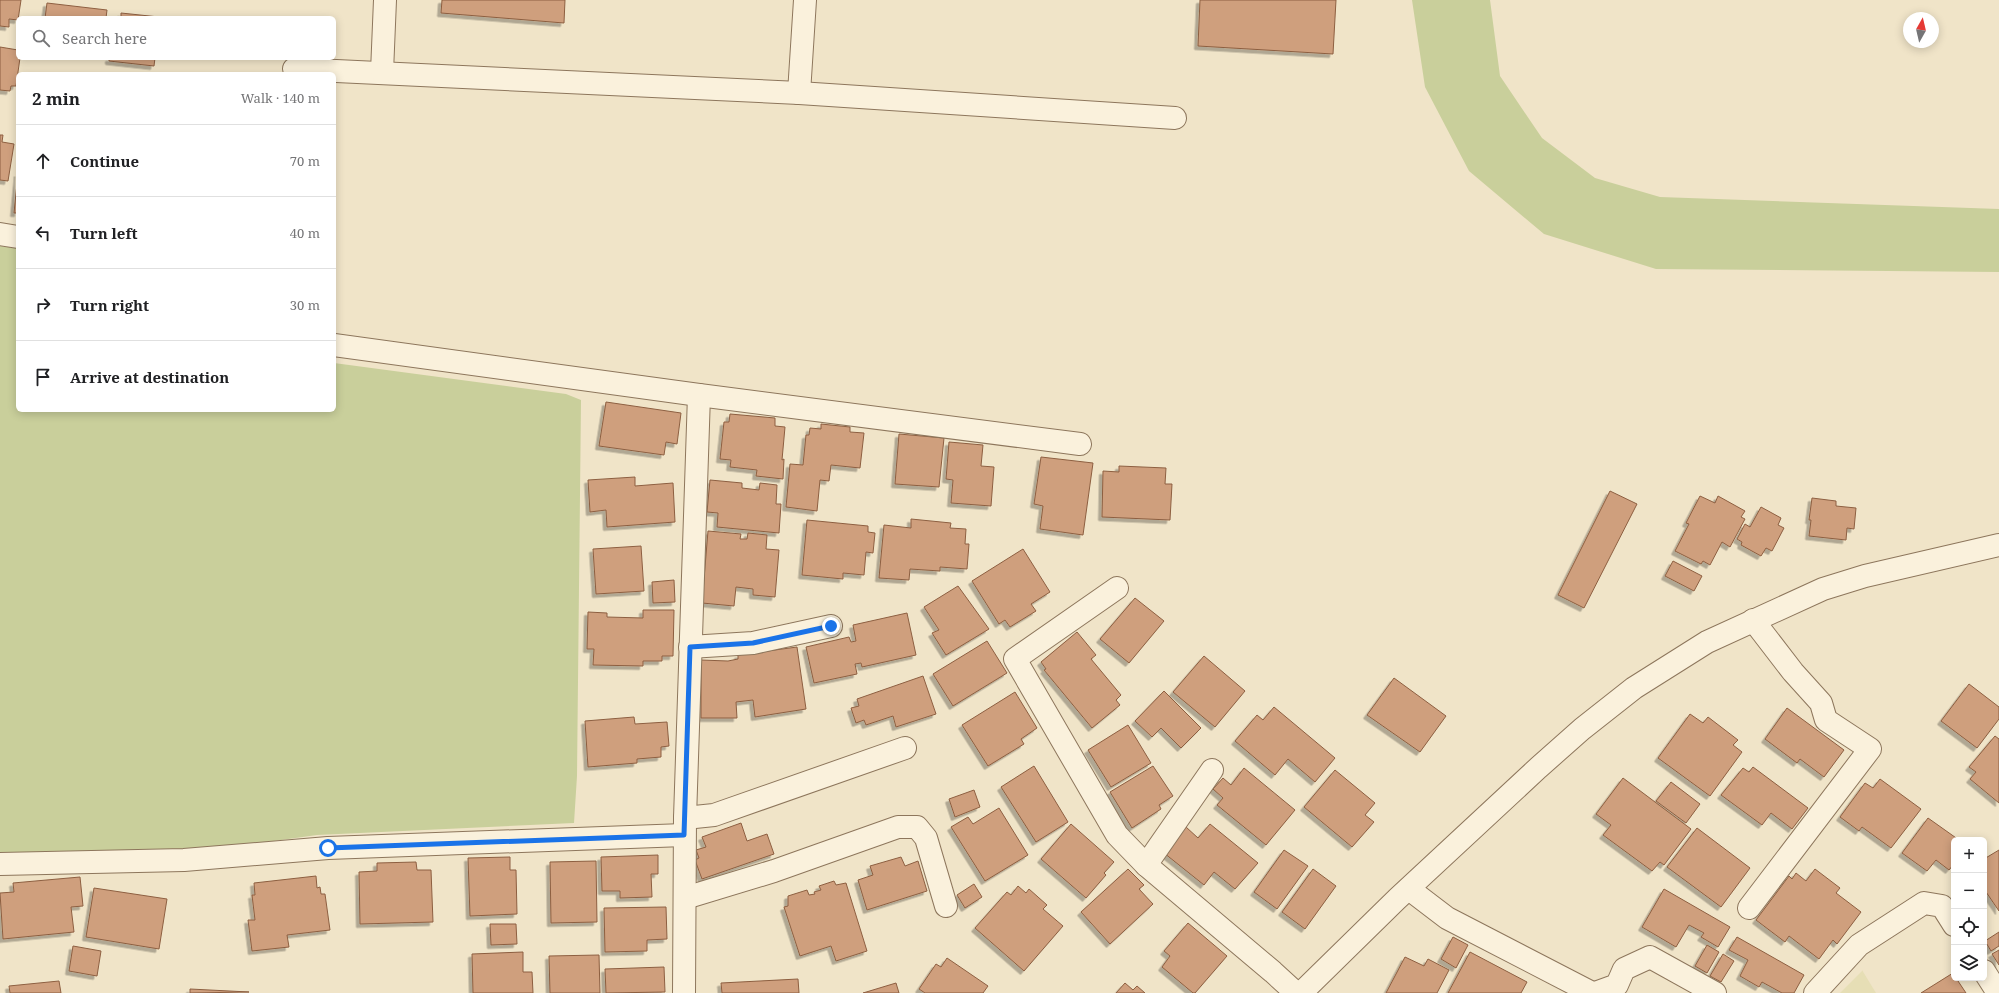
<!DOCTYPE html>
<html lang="en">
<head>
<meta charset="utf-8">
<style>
	:root { --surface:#fff; --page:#f2f2f2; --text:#202124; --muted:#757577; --line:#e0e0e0 }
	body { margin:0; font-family:"Noto Serif",serif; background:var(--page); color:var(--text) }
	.controls { position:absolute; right:12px; bottom:12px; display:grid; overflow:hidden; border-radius:6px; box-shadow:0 2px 10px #0003 }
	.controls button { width:36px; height:36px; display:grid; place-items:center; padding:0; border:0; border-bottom:1px solid var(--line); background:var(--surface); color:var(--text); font:20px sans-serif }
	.compass { position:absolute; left:1903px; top:12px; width:36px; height:36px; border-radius:50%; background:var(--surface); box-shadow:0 2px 10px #0003; rotate:8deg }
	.stop { position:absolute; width:12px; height:12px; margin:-9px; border:3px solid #1a73e8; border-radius:50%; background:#fff }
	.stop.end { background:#1a73e8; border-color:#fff; box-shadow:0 1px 4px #0008 }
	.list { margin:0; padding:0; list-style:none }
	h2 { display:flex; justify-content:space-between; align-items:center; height:52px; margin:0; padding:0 16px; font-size:17px }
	h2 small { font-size:13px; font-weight:400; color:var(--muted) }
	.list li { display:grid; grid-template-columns:26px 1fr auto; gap:12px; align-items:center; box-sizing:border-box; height:72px; padding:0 16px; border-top:1px solid var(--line) }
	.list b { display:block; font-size:15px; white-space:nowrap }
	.list em { font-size:13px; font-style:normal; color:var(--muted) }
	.icon { flex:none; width:22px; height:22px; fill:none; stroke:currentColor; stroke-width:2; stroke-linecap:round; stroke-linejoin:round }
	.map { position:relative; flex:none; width:1999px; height:993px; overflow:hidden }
	.search { position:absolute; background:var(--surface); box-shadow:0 2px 10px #0003; left:16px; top:16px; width:320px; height:44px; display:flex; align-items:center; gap:10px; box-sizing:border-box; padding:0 14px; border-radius:6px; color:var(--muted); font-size:15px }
	.panel { position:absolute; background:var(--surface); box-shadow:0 2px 10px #0003; left:16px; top:72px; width:320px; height:340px; border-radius:6px }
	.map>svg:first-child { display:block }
</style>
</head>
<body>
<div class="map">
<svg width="1999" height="993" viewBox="0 0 1999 993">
	<defs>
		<filter id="shadow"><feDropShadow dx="-3.5" dy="3.5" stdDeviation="0" flood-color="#0004"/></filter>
	</defs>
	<rect width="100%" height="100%" fill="#f0e4c8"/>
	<polygon fill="#e6deb5" points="1862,970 1876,993 1840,993 1862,971"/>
	<g fill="#c9cf9b">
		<polygon points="1412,0 1490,0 1500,76 1542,138 1595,178 1660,197 1999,209 1999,272 1656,269 1544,234 1469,171 1425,87"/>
		<polygon points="0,246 18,248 18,410 334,410 334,363 566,394 581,400 577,776 574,823 317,835 203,851 0,856"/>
	</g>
	<g fill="#cf9f7d" stroke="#8d5f41" filter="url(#shadow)">
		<polygon points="0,0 21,0 18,20 9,19 9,27 0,26"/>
		<polygon points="442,0 565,0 564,23 441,13"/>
		<polygon points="1200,0 1336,0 1333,54 1198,46"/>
		<polygon points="47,3 107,10 106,18 45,18"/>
		<polygon points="121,13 159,17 121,18"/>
		<polygon points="0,47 18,50 18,58 20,58 16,86 11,86 10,91 0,90"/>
		<polygon points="109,58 155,58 154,66 109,61"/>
		<polygon points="0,135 3,135 2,142 14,144 8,181 0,180"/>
		<polygon points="18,173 18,213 14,213"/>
		<polygon points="606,402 681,413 677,444 666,442 664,455 599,446"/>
		<polygon points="730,414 775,418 775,426 785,427 782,460 784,459 783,479 756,476 757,470 730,467 731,460 720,459 724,422 729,422"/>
		<polygon points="821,424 850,427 850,432 864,433 860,468 831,465 829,481 820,480 817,511 786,507 790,464 803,465 806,435 809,435 810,428 821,429"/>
		<polygon points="899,434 944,438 939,487 895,484"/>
		<polygon points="949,442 983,445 981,466 994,467 991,506 951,503 953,480 946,479"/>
		<polygon points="1041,457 1093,463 1083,535 1040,529 1043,506 1034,504"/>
		<polygon points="1119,466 1166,468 1165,484 1172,484 1170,520 1102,517 1103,471 1119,472"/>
		<polygon points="635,477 635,486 673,483 675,522 607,527 606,510 590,512 588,480"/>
		<polygon points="710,480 742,483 742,488 759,490 760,483 777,485 776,504 781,504 779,533 717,527 718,513 707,512"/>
		<polygon points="1610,491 1637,504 1584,608 1558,595"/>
		<polygon points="1700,496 1715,503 1718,496 1745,511 1741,517 1745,519 1730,547 1722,542 1710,565 1703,561 1701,564 1675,551 1689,524 1686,523"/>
		<polygon points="1812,498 1836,501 1836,506 1856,508 1854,529 1847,528 1846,540 1809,536 1811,520 1809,520"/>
		<polygon points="1761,507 1781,518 1778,525 1784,528 1772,551 1766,548 1761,556 1741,545 1742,542 1737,539 1745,524 1750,527"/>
		<polygon points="911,519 951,523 950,528 966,529 965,544 969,544 967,569 940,567 940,571 910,569 909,580 879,578 884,525 911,528"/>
		<polygon points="807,520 868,526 868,532 875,533 873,553 866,552 864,575 843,573 843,579 802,575"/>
		<polygon points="708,531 741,534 740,539 747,539 748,533 767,535 766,549 779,550 775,597 753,595 753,589 736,587 734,606 702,603"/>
		<polygon points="641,546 644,591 596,594 593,549"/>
		<polygon points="1023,549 1050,592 1031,604 1036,611 1010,627 1005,620 999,624 972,581"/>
		<polygon points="1673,561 1702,576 1694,591 1665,576"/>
		<polygon points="674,580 675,602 653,603 652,582"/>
		<polygon points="958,586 989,629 946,655 932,633 939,630 924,607"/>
		<polygon points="1135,598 1164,621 1129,663 1100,639"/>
		<polygon points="643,610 674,610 673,656 662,656 662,661 643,661 643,666 593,665 594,649 587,649 588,612 607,613 607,617 643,618"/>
		<polygon points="907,613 916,655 862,667 861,663 855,664 857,674 814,683 806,647 849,637 851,642 856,641 853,625"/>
		<polygon points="1077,632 1096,655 1091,659 1121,695 1116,700 1120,705 1092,728 1044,670 1046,669 1041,662"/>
		<polygon points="987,641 1007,673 953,706 933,674"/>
		<polygon points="797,647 806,709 755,717 753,700 736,702 737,718 701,718 701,660 728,661 738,659 738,655"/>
		<polygon points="1204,656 1245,691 1215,727 1173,692"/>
		<polygon points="923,676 936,714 896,727 893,716 866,725 864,720 856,723 851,708 859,706 857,699"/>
		<polygon points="1394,678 1446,716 1420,752 1367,715"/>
		<polygon points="1969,684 1999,707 1999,719 1977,748 1941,721"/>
		<polygon points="1164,691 1201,728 1181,748 1161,728 1152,737 1135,721"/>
		<polygon points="1015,692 1037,728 1021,739 1024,744 988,766 962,725"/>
		<polygon points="1274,707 1335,758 1315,782 1288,759 1275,775 1235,741 1257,715 1263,720"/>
		<polygon points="1787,708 1844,750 1824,777 1800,759 1797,763 1765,739"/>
		<polygon points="1690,714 1703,723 1708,717 1738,740 1733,745 1742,752 1710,796 1658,758"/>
		<polygon points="634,717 635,724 667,722 669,746 661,747 661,757 637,759 637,763 588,767 585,721"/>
		<polygon points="1128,725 1151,763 1111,787 1088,750"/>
		<polygon points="1995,736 1999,739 1999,803 1970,779 1976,772 1969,767"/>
		<polygon points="1034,766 1068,822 1036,842 1001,787"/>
		<polygon points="1153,766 1173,796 1159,805 1161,809 1132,828 1110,792"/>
		<polygon points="1753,767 1808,808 1792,829 1771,813 1762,825 1721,795 1743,768 1749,772"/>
		<polygon points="1244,768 1295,810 1266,845 1217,805 1223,798 1213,789 1223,778 1231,785"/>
		<polygon points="1335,770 1375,803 1365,815 1374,822 1352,847 1304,807"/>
		<polygon points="1623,778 1691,829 1664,865 1660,862 1652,871 1603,835 1611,825 1596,814"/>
		<polygon points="1880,779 1921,809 1891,848 1862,827 1859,831 1840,817 1865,783 1873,788"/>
		<polygon points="1671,782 1700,804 1686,823 1656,801"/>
		<polygon points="974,790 980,807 955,817 949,799"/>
		<polygon points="999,808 1028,855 985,881 951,827 968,817 973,824"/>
		<polygon points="1928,818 1959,840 1954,840 1954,864 1949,870 1936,860 1927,871 1902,853"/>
		<polygon points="741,823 747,841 767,834 774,854 702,879 695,860 699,858 696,850 706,847 702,837"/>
		<polygon points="1071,824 1114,862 1104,873 1106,875 1086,898 1041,859"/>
		<polygon points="1210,824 1258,863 1235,889 1214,872 1204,885 1164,853 1186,827 1198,838"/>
		<polygon points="1697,828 1750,868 1721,907 1667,867"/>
		<polygon points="1284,850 1308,866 1277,909 1254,892"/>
		<polygon points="1999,850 1999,911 1984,889 1984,859"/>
		<polygon points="658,855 658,874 651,874 652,897 620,898 620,891 602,891 601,857"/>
		<polygon points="510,857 510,870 516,870 517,914 470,916 468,858"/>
		<polygon points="901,857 905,866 918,861 927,891 867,910 858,880 873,875 870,866"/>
		<polygon points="596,861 597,922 551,923 550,862"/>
		<polygon points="416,862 417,870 431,870 433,922 360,924 359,872 377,871 377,863"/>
		<polygon points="1128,869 1144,885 1139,889 1153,904 1110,944 1081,912"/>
		<polygon points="1313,869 1336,886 1305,929 1282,912"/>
		<polygon points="1815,869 1840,888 1836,893 1861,912 1837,944 1833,940 1819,959 1789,936 1785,942 1756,920 1789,876 1792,879 1796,873 1806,881"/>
		<polygon points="316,876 317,888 320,887 321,894 325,894 330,930 287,935 289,947 252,951 248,920 255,920 252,895 255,895 254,883"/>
		<polygon points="80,877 83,906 71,907 74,932 3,939 0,893 14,892 13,883"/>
		<polygon points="834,881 836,885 846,883 867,951 836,961 831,946 800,956 784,907 788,906 788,896 807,890 809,895 815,894 814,892 821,890 819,886"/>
		<polygon points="974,884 982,897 965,908 957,895"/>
		<polygon points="1018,886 1026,893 1029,889 1047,905 1043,909 1063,926 1024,971 975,928 1007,892 1011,895"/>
		<polygon points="94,888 167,899 159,949 86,937"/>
		<polygon points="1664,889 1730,927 1718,947 1701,937 1704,933 1689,925 1676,947 1642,927"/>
		<polygon points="666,907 667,939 647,940 647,951 605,952 604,908"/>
		<polygon points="1188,923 1227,956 1195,993 1193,993 1162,967 1170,956 1164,951"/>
		<polygon points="490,924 516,924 517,944 491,945"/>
		<polygon points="1999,932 1999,946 1991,951 1985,941"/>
		<polygon points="1453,937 1468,945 1456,968 1441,959"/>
		<polygon points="1737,937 1804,975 1794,993 1782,993 1762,982 1759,987 1740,976 1748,960 1729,950"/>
		<polygon points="1707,945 1719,952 1707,973 1695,966"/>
		<polygon points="73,946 101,951 97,976 69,971"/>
		<polygon points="1999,950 1999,965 1992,954"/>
		<polygon points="523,952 523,972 532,972 533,993 473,993 472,954"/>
		<polygon points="1470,952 1527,982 1521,993 1448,993"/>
		<polygon points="1723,954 1734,961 1721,982 1710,976"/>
		<polygon points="599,955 600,993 550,993 549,956"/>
		<polygon points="1405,957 1424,966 1428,959 1449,970 1437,993 1386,993"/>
		<polygon points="947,958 988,986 983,993 925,993 919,989 936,964 941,967"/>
		<polygon points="664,967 665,992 606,993 605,969"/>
		<polygon points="1953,973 1954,978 1956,978 1966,993 1921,993"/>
		<polygon points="798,979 799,993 722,993 721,983"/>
		<polygon points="59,981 61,993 10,993 9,986"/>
		<polygon points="896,983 899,993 863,993"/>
		<polygon points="1125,983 1133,990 1137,986 1145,993 1116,993"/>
		<polygon points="190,989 249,992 190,993"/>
	</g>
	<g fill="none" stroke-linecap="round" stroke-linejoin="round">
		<defs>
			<g id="minor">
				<polyline points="294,69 799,93 1175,118"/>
				<polyline points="382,72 385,0"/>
				<polyline points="799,93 805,0"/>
				<polyline points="0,234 18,237"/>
				<polyline points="334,345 699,395 1080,444"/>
				<polyline points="1117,588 1015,659 1117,835 1146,865"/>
				<polyline points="690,647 753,643 831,626"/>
				<polyline points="1212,770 1146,865 1273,972 1296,993"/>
				<polyline points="685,818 714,815 905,748"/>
				<polyline points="0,864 184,860 328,848 684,835"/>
				<polyline points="1409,889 1447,918 1592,993"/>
				<polyline points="685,898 774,871 898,827 917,827 926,838 946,906"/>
				<polyline points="1749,908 1870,749 1826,720 1821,703 1793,672 1753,620"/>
				<polyline points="1984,971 1998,993"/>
				<polyline points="684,993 685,818 699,395"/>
				<polyline points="1301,993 1397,899 1538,768 1582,729 1634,688 1707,642 1823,589 1865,576 1999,545"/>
				<polyline points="1595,993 1617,985 1624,969 1650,957 1715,993"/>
				<polyline points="1815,993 1859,945 1924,903 1942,906 1954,925"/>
			</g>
		</defs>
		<use href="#minor" stroke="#8d765c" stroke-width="24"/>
		<use href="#minor" stroke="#faf1dc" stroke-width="22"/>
	</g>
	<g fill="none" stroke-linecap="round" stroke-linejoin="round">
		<polyline stroke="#1a73e8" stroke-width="5" points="328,848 684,835 690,647 753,643 831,626"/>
	</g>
</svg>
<div class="controls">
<button>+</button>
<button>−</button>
<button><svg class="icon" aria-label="locate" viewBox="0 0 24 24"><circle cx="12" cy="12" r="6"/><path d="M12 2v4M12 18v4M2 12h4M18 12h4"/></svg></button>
<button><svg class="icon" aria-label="layers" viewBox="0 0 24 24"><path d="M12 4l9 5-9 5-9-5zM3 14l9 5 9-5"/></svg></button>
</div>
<svg class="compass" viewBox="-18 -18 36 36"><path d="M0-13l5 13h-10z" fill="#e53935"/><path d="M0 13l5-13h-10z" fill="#757577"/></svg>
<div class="stop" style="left:328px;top:848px"></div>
<div class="stop end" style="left:831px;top:626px"></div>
<div class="search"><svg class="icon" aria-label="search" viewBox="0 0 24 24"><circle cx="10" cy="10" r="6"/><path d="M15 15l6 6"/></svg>Search here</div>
<section class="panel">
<h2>2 min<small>Walk · 140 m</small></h2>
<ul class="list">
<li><svg class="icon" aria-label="ahead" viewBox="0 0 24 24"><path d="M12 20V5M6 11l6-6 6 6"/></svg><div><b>Continue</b></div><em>70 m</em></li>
<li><svg class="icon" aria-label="left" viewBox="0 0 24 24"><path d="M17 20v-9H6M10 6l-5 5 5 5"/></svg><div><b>Turn left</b></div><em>40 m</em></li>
<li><svg class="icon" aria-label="right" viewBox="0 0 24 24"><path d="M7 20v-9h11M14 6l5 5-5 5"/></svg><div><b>Turn right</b></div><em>30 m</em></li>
<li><svg class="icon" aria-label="arrive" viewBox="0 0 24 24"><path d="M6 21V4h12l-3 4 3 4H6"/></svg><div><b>Arrive at destination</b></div></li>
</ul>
</section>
</div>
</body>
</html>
